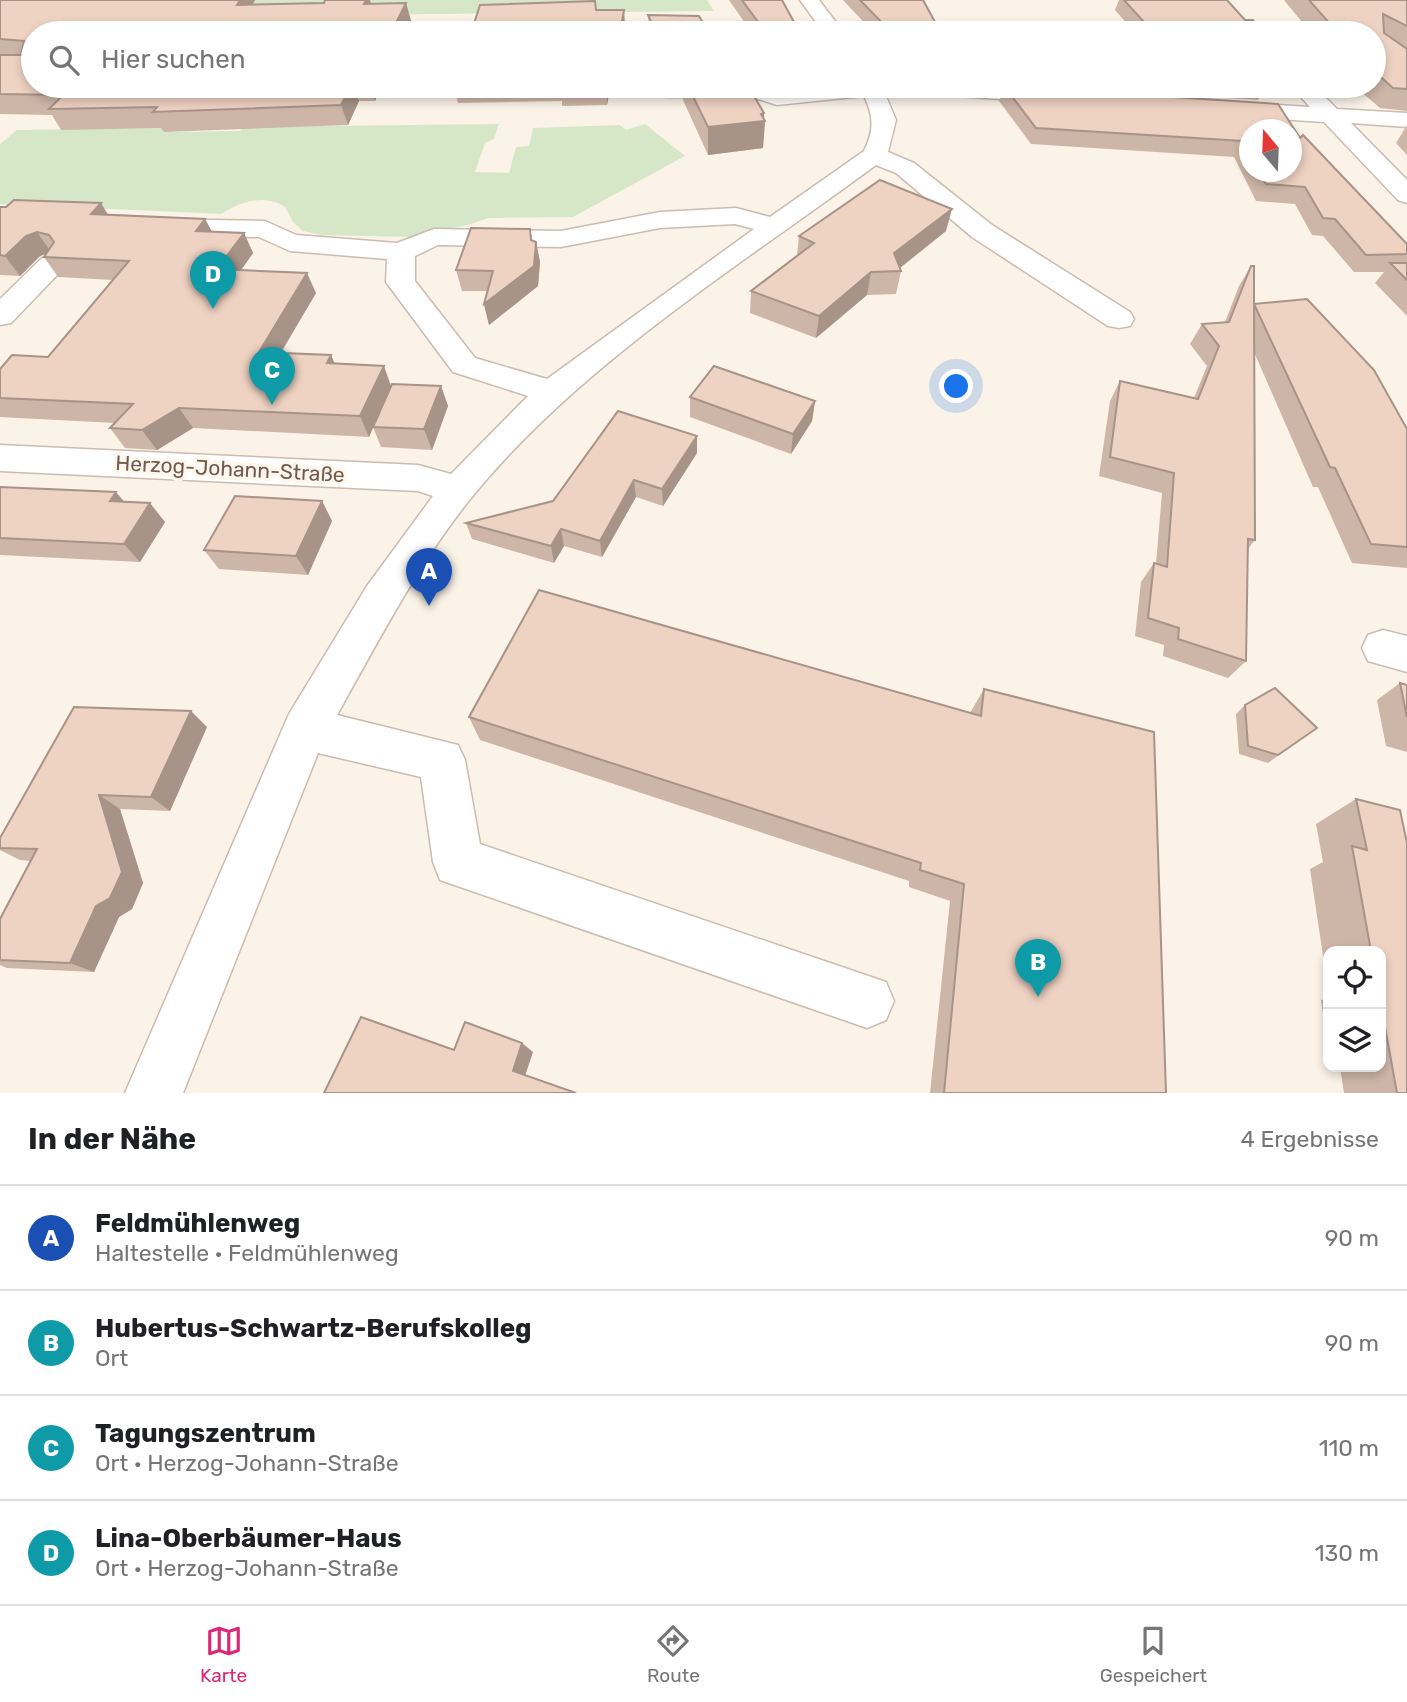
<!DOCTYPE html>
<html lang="de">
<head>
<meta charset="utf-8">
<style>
	:root { --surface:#fff; --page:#f6f6f6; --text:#202124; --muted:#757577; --line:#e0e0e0; --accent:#db2777 }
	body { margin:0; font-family:Rubik,sans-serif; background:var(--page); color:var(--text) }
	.controls { position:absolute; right:21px; bottom:21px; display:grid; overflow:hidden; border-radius:14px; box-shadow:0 4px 10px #0003 }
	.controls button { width:63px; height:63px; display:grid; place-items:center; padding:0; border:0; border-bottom:2px solid var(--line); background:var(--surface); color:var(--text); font:35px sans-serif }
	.compass { position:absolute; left:1239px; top:119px; width:63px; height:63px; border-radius:50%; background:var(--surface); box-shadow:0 4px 10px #0003; rotate:341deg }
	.you { position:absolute; left:957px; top:387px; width:24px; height:24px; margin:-18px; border:5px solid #fff; border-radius:50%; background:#1a73e8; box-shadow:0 0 0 10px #1a73e833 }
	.badge { display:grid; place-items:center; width:46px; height:46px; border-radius:50%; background:var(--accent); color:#fff; font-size:23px; font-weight:700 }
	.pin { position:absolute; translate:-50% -58px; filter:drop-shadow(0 2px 4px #0008) }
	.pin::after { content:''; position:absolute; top:37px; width:24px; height:21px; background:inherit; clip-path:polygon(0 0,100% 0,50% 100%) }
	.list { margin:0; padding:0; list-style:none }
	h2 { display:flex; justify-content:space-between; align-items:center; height:91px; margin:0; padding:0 28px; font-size:30px }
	h2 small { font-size:23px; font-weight:400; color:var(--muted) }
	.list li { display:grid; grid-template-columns:46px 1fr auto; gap:21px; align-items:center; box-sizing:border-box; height:105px; padding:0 28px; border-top:2px solid var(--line) }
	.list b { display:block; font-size:26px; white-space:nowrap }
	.list p { margin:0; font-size:23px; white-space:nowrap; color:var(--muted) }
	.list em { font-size:23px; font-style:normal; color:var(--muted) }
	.icon { flex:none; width:38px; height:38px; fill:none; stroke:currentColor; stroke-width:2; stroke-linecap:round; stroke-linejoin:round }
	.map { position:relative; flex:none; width:1407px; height:1093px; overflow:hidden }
	.search { position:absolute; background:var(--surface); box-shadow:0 4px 10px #0003; left:21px; right:21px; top:21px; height:77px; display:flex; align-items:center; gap:18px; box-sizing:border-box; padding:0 24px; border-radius:38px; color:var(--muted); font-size:26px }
	.sheet { height:511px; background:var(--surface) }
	nav { display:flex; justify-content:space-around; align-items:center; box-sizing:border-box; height:98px; border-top:2px solid var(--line); background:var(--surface); font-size:19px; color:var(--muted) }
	nav a { display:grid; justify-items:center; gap:4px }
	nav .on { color:var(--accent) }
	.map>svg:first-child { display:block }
</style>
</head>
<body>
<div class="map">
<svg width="1407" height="1093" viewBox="0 0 1407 1093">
	<rect width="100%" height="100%" fill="#fbf3e8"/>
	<g fill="#d5e7c7">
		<polygon points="160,0 707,0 714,11 149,17"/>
		<path d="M499,124L494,139L485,143L475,172L509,173L516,147L529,146L533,128L620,125L626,130L645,124L685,156L573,217L488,218L468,225L409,237L321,235L303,231L293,222L285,207C265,194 240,201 222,214L0,204V144L17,130L167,128L165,132L240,131L243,127Z"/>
	</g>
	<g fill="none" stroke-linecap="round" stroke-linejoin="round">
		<defs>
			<g id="minor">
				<polygon points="800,0 819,0 844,33 824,33"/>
				<path d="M674,86H764L779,91L832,86H905L902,91L885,94L896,120L888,152L914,163L992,225L1130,312L1134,319L1130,326L1119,328L1108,326L972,237L896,173L876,165C739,266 579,365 471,498C418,564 378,642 337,715L458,745L465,760L480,844L886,982L894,1001L886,1020L867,1028L440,880L433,862L421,777L318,753L183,1093H125L289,714L367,586L433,496L418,491L0,471V445L418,465L451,474L528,396L453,372L386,282L387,259L290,251L259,237L158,235L148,233L144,227L148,221L158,219L265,221L296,235L397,243L434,229L561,231L660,212L736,208L770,217L864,151C874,131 874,116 864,96L777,105L752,97H668L665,92ZM735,224L754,229L547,379L475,358L415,281V256L438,245L561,247L660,228Z"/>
				<path d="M907,86C931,85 1052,80 1063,96L1052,103L918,93Z"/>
				<polygon points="1291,86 1314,86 1337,109 1407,113 1407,127 1351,123 1407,180 1407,203 1398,200 1324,122 1231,116 1220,109 1231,102 1310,107"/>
				<polygon points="52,255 62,258 66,264 62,270 11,323 0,325 0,299 42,258"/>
				<polygon points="1383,630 1407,636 1407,672 1368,661 1362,648 1368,635"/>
			</g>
		</defs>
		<use href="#minor" stroke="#ccbbaf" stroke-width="3"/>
		<use href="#minor" fill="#fff" fill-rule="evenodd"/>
	</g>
	<g fill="#cdb5a7" fill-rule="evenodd">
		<polygon points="0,0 253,5 324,3 325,0 370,0 371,4 406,3 411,21 405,33 33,33 33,86 381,86 375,101 359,101 348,125 164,132 161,128 61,130 52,115 0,114"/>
		<polygon points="729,0 782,0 800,33 752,33"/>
		<polygon points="843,0 923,0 941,33 874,33"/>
		<polygon points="1119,0 1227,0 1245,20 1260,33 1135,33 1115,10"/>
		<polygon points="1284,0 1407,0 1407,111 1380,108 1354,86 1374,86 1374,33 1311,33"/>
		<polygon points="648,15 709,33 653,33 649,24"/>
		<polygon points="455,86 616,86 615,89 610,89 607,105 562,106 562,101 458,103 454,88"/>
		<polygon points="683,86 748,86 764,113 764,119 765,121 763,148 708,155 683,100"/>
		<path d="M1004,86L1300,138L1407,244V316L1375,283L1384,272H1354L1323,236L1312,235L1295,204L1256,201L1234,157L1031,144L999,101ZM1250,130L1292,172H1250Z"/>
		<polygon points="1025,86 1282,86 1277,96 1261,94 1258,100"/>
		<polygon points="1407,125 1407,155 1396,143"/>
		<polygon points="0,207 108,214 205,219 212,232 244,233 253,253 241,270 316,293 281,353 331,355 335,364 391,385 441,386 448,406 432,450 381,447 373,427 369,437 193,428 157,450 125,448 110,428 115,423 0,417 0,398 48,357 113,280 58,277 44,257 46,254 40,256 20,276 0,275"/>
		<polygon points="946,231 900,268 901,271 896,294 867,295 816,338 750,313 751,291 797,255 799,236"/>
		<polygon points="532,240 536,242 540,262 538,286 489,325 484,304 488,291 462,291 456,270"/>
		<polygon points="1251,266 1254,304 1407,429 1407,568 1352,563 1318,487 1313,487 1254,352 1255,540 1248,549 1246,661 1228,678 1163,656 1164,645 1135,636 1141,582 1154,563 1156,564 1162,493 1099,476 1110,401 1120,381 1194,398 1207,366 1190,344 1202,324 1225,322 1239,286"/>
		<polygon points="690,397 815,401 812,421 791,454 690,417"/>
		<polygon points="697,453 663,506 636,497 602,557 564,546 554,563 472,539 466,523 553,501"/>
		<polygon points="0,487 124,502 165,522 140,562 0,555"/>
		<polygon points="322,501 332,521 308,575 219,569 204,550"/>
		<polygon points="1400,683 1407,685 1407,752 1386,746 1377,700"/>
		<polygon points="984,689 1166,1093 930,1093 950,901 909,887 909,881 480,740 469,717 970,713"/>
		<polygon points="1245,705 1317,728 1268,763 1239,754 1236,714"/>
		<polygon points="207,727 170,811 120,809 143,883 132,909 119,917 94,972 7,968 0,965 0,919 31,861 20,860 0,850 0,838"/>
		<polygon points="1356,799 1400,810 1407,1093 1344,1093 1340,1067 1381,1067 1381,951 1328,951 1328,989 1310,869 1323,862 1316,824"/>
		<polygon points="1328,998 1328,1037 1326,1037 1321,1000"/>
	</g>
	<g fill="#a79388">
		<polygon points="240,0 255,0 244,23 237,5"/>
		<polygon points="366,0 370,0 373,13 364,4"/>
		<polygon points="406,3 411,21 405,33 391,33"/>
		<polygon points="624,10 625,24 623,33 620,33"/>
		<polygon points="351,86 354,86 359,101 348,125 341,105"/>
		<polygon points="370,86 381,86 375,101"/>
		<polygon points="606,86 609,86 610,89 607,105"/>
		<polygon points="764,113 764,121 765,121 763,148 708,155 708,127"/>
		<polygon points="101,203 113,223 91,214"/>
		<polygon points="952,209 946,231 896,271 894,253"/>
		<polygon points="205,219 216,239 196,231"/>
		<polygon points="530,229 534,249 536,242 540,262 538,286 489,325 484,304 531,240"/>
		<polygon points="37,232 51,252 40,256 20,276 5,256 26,236"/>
		<polygon points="244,233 253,253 228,289 217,269"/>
		<polygon points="871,272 867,295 816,338 819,316"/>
		<polygon points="307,273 316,293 269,372 259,352"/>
		<polygon points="331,355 340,376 327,363"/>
		<polygon points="384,366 391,386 369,437 360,416"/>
		<polygon points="441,386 448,406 432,450 424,429"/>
		<polygon points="815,401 812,421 791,454 793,434"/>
		<polygon points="179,408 193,428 157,450 142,430"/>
		<polygon points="697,436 697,453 663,506 662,489"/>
		<polygon points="634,480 636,497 602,557 600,541"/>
		<polygon points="116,492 132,511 110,501"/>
		<polygon points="322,501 332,521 308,575 296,556"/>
		<polygon points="150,503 165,522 140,562 124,544"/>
		<polygon points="561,529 564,546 554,563 551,546"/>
		<polygon points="191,711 207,727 170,811 151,797"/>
		<polygon points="99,795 120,809 143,883 132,909 119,917 94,972 70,963"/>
		<polygon points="522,1043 533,1052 524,1079 513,1071"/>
	</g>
	<g fill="#eed2c2" stroke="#a79388" stroke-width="2">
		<polygon points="0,0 240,0 237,5 324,3 325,0 366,0 364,4 406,3 391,33 33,33 33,86 351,86 341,105 153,112 157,107 49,109 63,95 0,94 0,55 21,55 24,41 0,39"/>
		<polygon points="742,0 782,0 800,33 766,33"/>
		<polygon points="860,0 923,0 941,33 892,33"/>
		<polygon points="1124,0 1227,0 1245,20 1253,20 1260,33 1154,33"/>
		<polygon points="1309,0 1407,0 1407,26 1383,14 1384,33 1407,49 1407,89 1393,88 1374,71 1374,33 1338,33"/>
		<polygon points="595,1 596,10 624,10 620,33 471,33 480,5"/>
		<polygon points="648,15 699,16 709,33 656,33"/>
		<polygon points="455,86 554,86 454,88"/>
		<polygon points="561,86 606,86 606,90 560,90"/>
		<polygon points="688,86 748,86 764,113 761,114 765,121 708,127"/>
		<polygon points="1004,86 1278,104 1300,138 1303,135 1407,244 1407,254 1366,255 1335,219 1323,218 1305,187 1266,184 1259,172 1292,172 1292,130 1250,130 1250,154 1243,141 1036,128"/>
		<polygon points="880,180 952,209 894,253 901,271 871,272 819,316 751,291 814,243 799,236"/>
		<polygon points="14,200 101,203 91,214 205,219 196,231 244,233 217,269 307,273 259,352 331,355 327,363 384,366 360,416 179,408 142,430 110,428 133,404 0,398 0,369 12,355 48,357 129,261 44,257 54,242 49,235 37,232 26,236 5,256 0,255 0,207 6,207"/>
		<polygon points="471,228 530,229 531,240 536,242 534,266 484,304 493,271 456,270"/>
		<polygon points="1390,263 1407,263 1407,280"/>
		<polygon points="1251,266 1254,266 1254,304 1307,299 1374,370 1407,429 1407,547 1371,544 1335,468 1330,467 1254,304 1255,540 1248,539 1246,661 1178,639 1179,628 1148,618 1154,563 1167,567 1174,473 1110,457 1120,381 1198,399 1219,346 1202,324 1229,322"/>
		<polygon points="714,366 815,401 793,434 690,397"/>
		<polygon points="392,384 441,386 424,429 373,427"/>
		<polygon points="618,411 697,436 662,489 634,480 600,541 561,529 551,546 466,523 553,501"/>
		<polygon points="0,487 116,492 110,501 150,503 124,544 0,538"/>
		<polygon points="235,496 322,501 296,556 204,550"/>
		<polygon points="539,590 981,716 984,689 1154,732 1166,1093 944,1093 964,884 920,870 921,863 469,717"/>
		<polygon points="1400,683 1407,685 1407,717"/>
		<polygon points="1275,688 1317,728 1278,755 1248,746 1245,705"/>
		<polygon points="74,707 191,711 151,797 99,795 122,872 110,898 96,906 70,963 0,960 0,919 37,849 0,848 0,838"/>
		<polygon points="1356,799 1400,810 1407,843 1407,1093 1397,1093 1385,1027 1381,1026 1381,951 1371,951 1352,846 1367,850"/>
		<polygon points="361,1017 454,1050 465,1022 522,1043 513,1071 576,1093 324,1093"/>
	</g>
	<g text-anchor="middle" stroke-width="7" stroke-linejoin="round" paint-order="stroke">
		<g font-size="21" fill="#725a4e" stroke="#fdf7ee">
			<text transform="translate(230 469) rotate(3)" y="7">Herzog-Johann-Straße</text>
		</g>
	</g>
</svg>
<div class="controls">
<button><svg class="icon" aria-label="locate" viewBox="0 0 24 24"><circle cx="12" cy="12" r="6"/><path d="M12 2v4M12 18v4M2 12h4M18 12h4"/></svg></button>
<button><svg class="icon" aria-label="layers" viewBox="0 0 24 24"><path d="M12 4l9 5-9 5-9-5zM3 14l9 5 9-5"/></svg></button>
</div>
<svg class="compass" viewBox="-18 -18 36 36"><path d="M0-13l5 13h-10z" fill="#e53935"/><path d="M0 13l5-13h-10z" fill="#757577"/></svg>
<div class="you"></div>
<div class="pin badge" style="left:429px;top:606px;background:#1a4fb4">A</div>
<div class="pin badge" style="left:1038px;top:997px;background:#0f9aa8">B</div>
<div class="pin badge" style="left:272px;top:405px;background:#0f9aa8">C</div>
<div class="pin badge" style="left:213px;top:309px;background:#0f9aa8">D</div>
<div class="search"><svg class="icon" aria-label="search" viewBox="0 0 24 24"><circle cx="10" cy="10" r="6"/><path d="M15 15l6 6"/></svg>Hier suchen</div>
</div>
<section class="sheet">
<h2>In der Nähe<small>4 Ergebnisse</small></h2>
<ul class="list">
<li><span class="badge" style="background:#1a4fb4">A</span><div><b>Feldmühlenweg</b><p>Haltestelle · Feldmühlenweg</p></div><em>90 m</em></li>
<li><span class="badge" style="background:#0f9aa8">B</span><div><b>Hubertus-Schwartz-Berufskolleg</b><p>Ort</p></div><em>90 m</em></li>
<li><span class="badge" style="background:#0f9aa8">C</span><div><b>Tagungszentrum</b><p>Ort · Herzog-Johann-Straße</p></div><em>110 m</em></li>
<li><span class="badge" style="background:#0f9aa8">D</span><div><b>Lina-Oberbäumer-Haus</b><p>Ort · Herzog-Johann-Straße</p></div><em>130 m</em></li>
</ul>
</section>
<nav>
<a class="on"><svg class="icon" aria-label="map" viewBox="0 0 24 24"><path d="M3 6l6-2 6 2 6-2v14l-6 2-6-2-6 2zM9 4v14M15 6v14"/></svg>Karte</a>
<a><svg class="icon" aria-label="directions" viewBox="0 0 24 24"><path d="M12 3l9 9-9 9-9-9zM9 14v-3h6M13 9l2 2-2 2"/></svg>Route</a>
<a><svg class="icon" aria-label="saved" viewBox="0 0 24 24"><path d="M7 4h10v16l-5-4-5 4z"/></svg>Gespeichert</a>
</nav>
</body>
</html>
